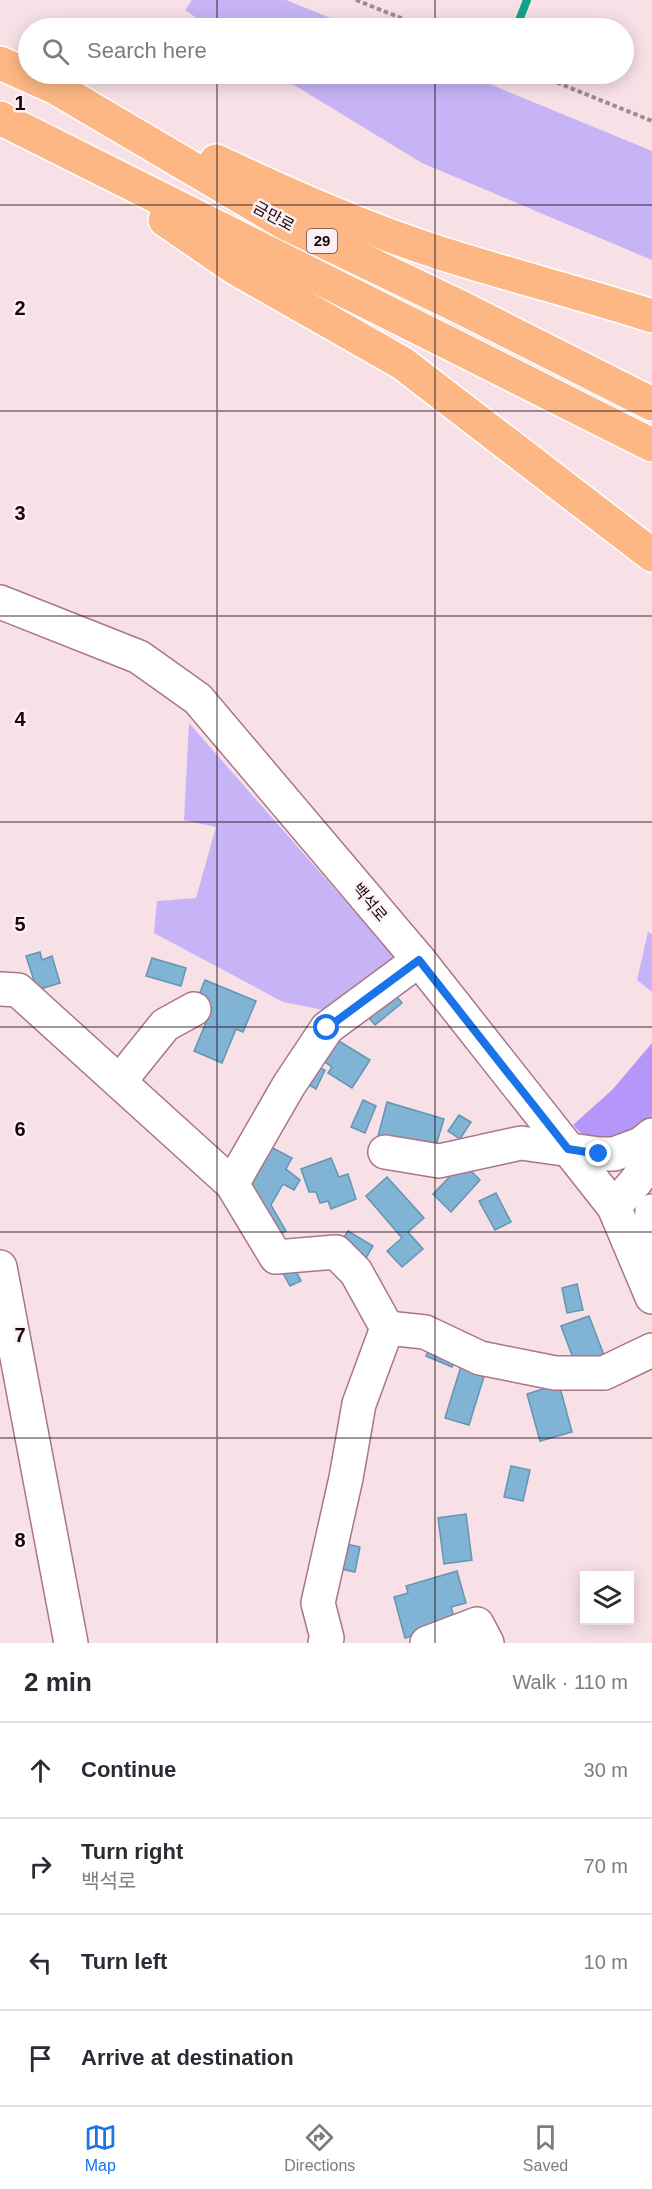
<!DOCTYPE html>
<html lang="en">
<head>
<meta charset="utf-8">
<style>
	:root { --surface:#fff; --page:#f2f2f3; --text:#2b2b33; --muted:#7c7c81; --line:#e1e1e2; --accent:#1a73e8 }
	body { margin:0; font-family:Arial,"Noto Sans KR",sans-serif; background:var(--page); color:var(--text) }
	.controls { position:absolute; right:18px; bottom:18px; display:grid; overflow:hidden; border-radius:0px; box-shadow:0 3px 15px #0003 }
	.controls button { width:54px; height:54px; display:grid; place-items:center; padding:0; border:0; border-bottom:2px solid var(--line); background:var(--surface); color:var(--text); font:30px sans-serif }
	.stop { position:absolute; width:18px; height:18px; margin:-14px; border:4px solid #1a73e8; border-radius:50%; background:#fff }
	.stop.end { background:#1a73e8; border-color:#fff; box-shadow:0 2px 6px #0008 }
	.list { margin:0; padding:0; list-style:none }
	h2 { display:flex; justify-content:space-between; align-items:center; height:78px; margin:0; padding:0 24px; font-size:26px }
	h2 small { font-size:20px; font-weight:400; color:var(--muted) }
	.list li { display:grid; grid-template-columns:39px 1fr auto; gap:18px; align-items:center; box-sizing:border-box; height:96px; padding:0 24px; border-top:2px solid var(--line) }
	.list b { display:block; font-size:22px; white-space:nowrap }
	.list p { margin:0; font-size:20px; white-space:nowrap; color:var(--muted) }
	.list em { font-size:20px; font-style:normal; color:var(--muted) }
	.icon { flex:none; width:33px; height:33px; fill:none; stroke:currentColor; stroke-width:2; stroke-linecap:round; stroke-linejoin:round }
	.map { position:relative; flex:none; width:652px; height:1643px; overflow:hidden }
	.search { position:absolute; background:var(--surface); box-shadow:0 3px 15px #0003; left:18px; right:18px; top:18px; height:66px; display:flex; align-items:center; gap:15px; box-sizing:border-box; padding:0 21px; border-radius:33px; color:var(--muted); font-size:22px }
	.sheet { height:462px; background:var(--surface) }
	nav { display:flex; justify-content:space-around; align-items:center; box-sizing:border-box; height:84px; border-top:2px solid var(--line); background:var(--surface); font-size:16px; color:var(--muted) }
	nav a { display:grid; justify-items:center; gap:3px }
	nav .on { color:var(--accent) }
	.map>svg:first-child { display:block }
</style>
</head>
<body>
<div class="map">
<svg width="652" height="1643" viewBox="0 0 652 1643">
	<rect width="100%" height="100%" fill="#f8e0e7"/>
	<g fill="#c7b4f7">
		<polygon points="192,0 286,0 355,28 211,28 185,10"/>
		<polygon points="276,74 465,74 652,151 652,260 422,163"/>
		<polygon points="189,723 396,959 333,1012 283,1002 154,933 157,901 196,898 216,827 184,820"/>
		<polygon points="648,932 652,934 652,992 637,980"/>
	</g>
	<polygon fill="#b596fb" points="652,1043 652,1124 619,1144 588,1141 573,1125 613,1089"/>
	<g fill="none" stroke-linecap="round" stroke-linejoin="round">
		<polyline stroke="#11a28a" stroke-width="8" points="516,28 527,0"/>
	</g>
	<g fill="#81b4d4" stroke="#6395b4" stroke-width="1.5">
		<polygon points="40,952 42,960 52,956 60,983 37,990 26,956"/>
		<polygon points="152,958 186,968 181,986 146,976"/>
		<polygon points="205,980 256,1001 243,1032 236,1029 222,1063 194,1051 212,1008 196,1002"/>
		<polygon points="392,991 402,1003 375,1025 365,1013"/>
		<polygon points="334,1038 370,1060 352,1088 328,1073 332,1067 320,1059"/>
		<polygon points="314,1065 325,1070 316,1089 305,1083"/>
		<polygon points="363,1100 376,1106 365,1133 351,1127"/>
		<polygon points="387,1102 444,1119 434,1152 378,1136"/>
		<polygon points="459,1115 471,1122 460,1139 448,1131"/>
		<polygon points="265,1144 292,1158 286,1169 300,1180 294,1190 283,1184 271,1205 286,1231 272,1238 241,1184"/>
		<polygon points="331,1158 339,1177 348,1174 356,1199 331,1209 328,1201 320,1203 316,1192 309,1192 301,1169"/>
		<polygon points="463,1163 480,1180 451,1212 433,1194"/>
		<polygon points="387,1177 424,1218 408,1232 423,1249 402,1267 387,1251 402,1238 366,1196"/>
		<polygon points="496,1193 511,1222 495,1230 479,1201"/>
		<polygon points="348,1231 373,1246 366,1258 340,1243"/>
		<polygon points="293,1265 301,1281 290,1286 282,1271"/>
		<polygon points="577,1284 583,1310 567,1313 562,1288"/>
		<polygon points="589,1316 604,1355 576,1366 561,1326"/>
		<polygon points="431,1344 457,1354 452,1367 426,1356"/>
		<polygon points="462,1363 486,1370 469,1425 445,1418"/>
		<polygon points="559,1384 572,1432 540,1441 527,1394"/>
		<polygon points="511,1466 530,1470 523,1501 504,1497"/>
		<polygon points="466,1514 472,1560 444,1564 438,1518"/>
		<polygon points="342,1543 360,1547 355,1572 336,1568"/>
		<polygon points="457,1571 466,1603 451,1607 456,1623 405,1638 394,1597 408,1593 406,1586"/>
	</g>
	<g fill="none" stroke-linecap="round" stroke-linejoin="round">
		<defs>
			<g id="minor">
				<polyline points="0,602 139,657 198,699 419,960 614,1207 652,1297"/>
				<polyline points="0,989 18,990 232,1184 276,1257 336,1252 356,1272 387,1328"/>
				<polyline points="120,1081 165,1025 194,1009"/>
				<polyline points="385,1152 439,1161 521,1143 599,1154 614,1154 641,1144 652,1135"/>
				<polyline points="232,1184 289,1085 327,1028 419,960"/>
				<polyline points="614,1207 637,1180 652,1156"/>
				<polyline points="0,1267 71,1643"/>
				<polyline points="651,1277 649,1253 652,1211"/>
				<polyline points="325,1643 327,1638 318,1603 346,1478 359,1404 387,1328 425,1332 480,1358 555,1373 604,1373 652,1350"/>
				<polyline points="427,1643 477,1624 487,1643"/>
			</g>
			<g id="highway">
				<polyline points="0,63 56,88 285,223 460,307 652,404"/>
				<polyline points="0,118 652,445"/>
				<path d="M216,161C289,195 360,227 437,252C508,275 581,293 652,316"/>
				<polyline points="165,220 235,268 402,363 652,555"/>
			</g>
		</defs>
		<use href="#minor" stroke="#ab7588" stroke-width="36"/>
		<use href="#highway" stroke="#fff" stroke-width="36"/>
		<g stroke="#a18b92" stroke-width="4" stroke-dasharray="4.5 3" stroke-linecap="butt">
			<polyline points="356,0 426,28"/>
			<polyline points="536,74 652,121"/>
		</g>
		<use href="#minor" stroke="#fff" stroke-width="33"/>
		<use href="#highway" stroke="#fdb784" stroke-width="33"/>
	</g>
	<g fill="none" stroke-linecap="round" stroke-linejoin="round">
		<polyline stroke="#1a73e8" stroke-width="8" points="327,1028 419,960 568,1149 599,1154"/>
	</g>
	<path fill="none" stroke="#19060d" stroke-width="1.5" stroke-opacity="0.55" d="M217,0V28M435,0V28M217,74V1643M435,74V1643M0,205H652M0,411H652M0,616H652M0,822H652M0,1027H652M0,1232H652M0,1438H652"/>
	<g text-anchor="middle" stroke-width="5" stroke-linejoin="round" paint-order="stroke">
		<rect fill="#fdf0f4" stroke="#5d4c52" stroke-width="1.5" x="307" y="229" width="30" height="24" rx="4.5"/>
		<g font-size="15" font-weight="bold" fill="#19060d">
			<text x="322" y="246">29</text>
		</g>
		<g font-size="16" fill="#19060d" stroke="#fdf0f4">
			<text transform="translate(274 216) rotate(29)" y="6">금만로</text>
			<text transform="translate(370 902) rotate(50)" y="6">백석로</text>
		</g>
	</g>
	<g font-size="20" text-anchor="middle" font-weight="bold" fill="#19060d" stroke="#fdf0f4" stroke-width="5" stroke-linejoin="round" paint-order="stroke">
		<text x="20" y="110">1</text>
		<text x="20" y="315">2</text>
		<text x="20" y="520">3</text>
		<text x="20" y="726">4</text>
		<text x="20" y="931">5</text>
		<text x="20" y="1136">6</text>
		<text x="20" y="1342">7</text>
		<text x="20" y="1547">8</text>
	</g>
</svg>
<div class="controls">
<button><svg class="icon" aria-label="layers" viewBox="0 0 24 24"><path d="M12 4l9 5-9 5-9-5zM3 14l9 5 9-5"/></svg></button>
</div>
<div class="stop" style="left:327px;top:1028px"></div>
<div class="stop end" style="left:599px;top:1154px"></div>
<div class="search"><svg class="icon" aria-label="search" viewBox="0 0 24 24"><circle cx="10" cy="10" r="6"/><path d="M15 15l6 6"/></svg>Search here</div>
</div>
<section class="sheet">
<h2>2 min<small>Walk · 110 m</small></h2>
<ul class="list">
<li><svg class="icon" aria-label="ahead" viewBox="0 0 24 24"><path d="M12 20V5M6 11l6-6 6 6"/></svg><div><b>Continue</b></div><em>30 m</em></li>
<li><svg class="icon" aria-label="right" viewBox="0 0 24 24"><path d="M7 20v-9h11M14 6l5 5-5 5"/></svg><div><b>Turn right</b><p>백석로</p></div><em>70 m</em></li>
<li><svg class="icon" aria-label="left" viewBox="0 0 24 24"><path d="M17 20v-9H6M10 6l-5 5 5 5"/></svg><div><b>Turn left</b></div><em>10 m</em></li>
<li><svg class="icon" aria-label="arrive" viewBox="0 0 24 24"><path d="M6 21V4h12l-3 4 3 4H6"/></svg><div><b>Arrive at destination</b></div></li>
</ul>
</section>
<nav>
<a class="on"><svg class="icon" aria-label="map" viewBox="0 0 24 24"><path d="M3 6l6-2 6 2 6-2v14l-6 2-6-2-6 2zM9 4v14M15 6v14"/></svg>Map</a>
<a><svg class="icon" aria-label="directions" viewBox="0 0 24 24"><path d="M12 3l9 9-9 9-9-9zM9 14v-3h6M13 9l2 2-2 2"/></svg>Directions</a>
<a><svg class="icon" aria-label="saved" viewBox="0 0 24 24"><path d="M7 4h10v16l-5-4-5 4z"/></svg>Saved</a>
</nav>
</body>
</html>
